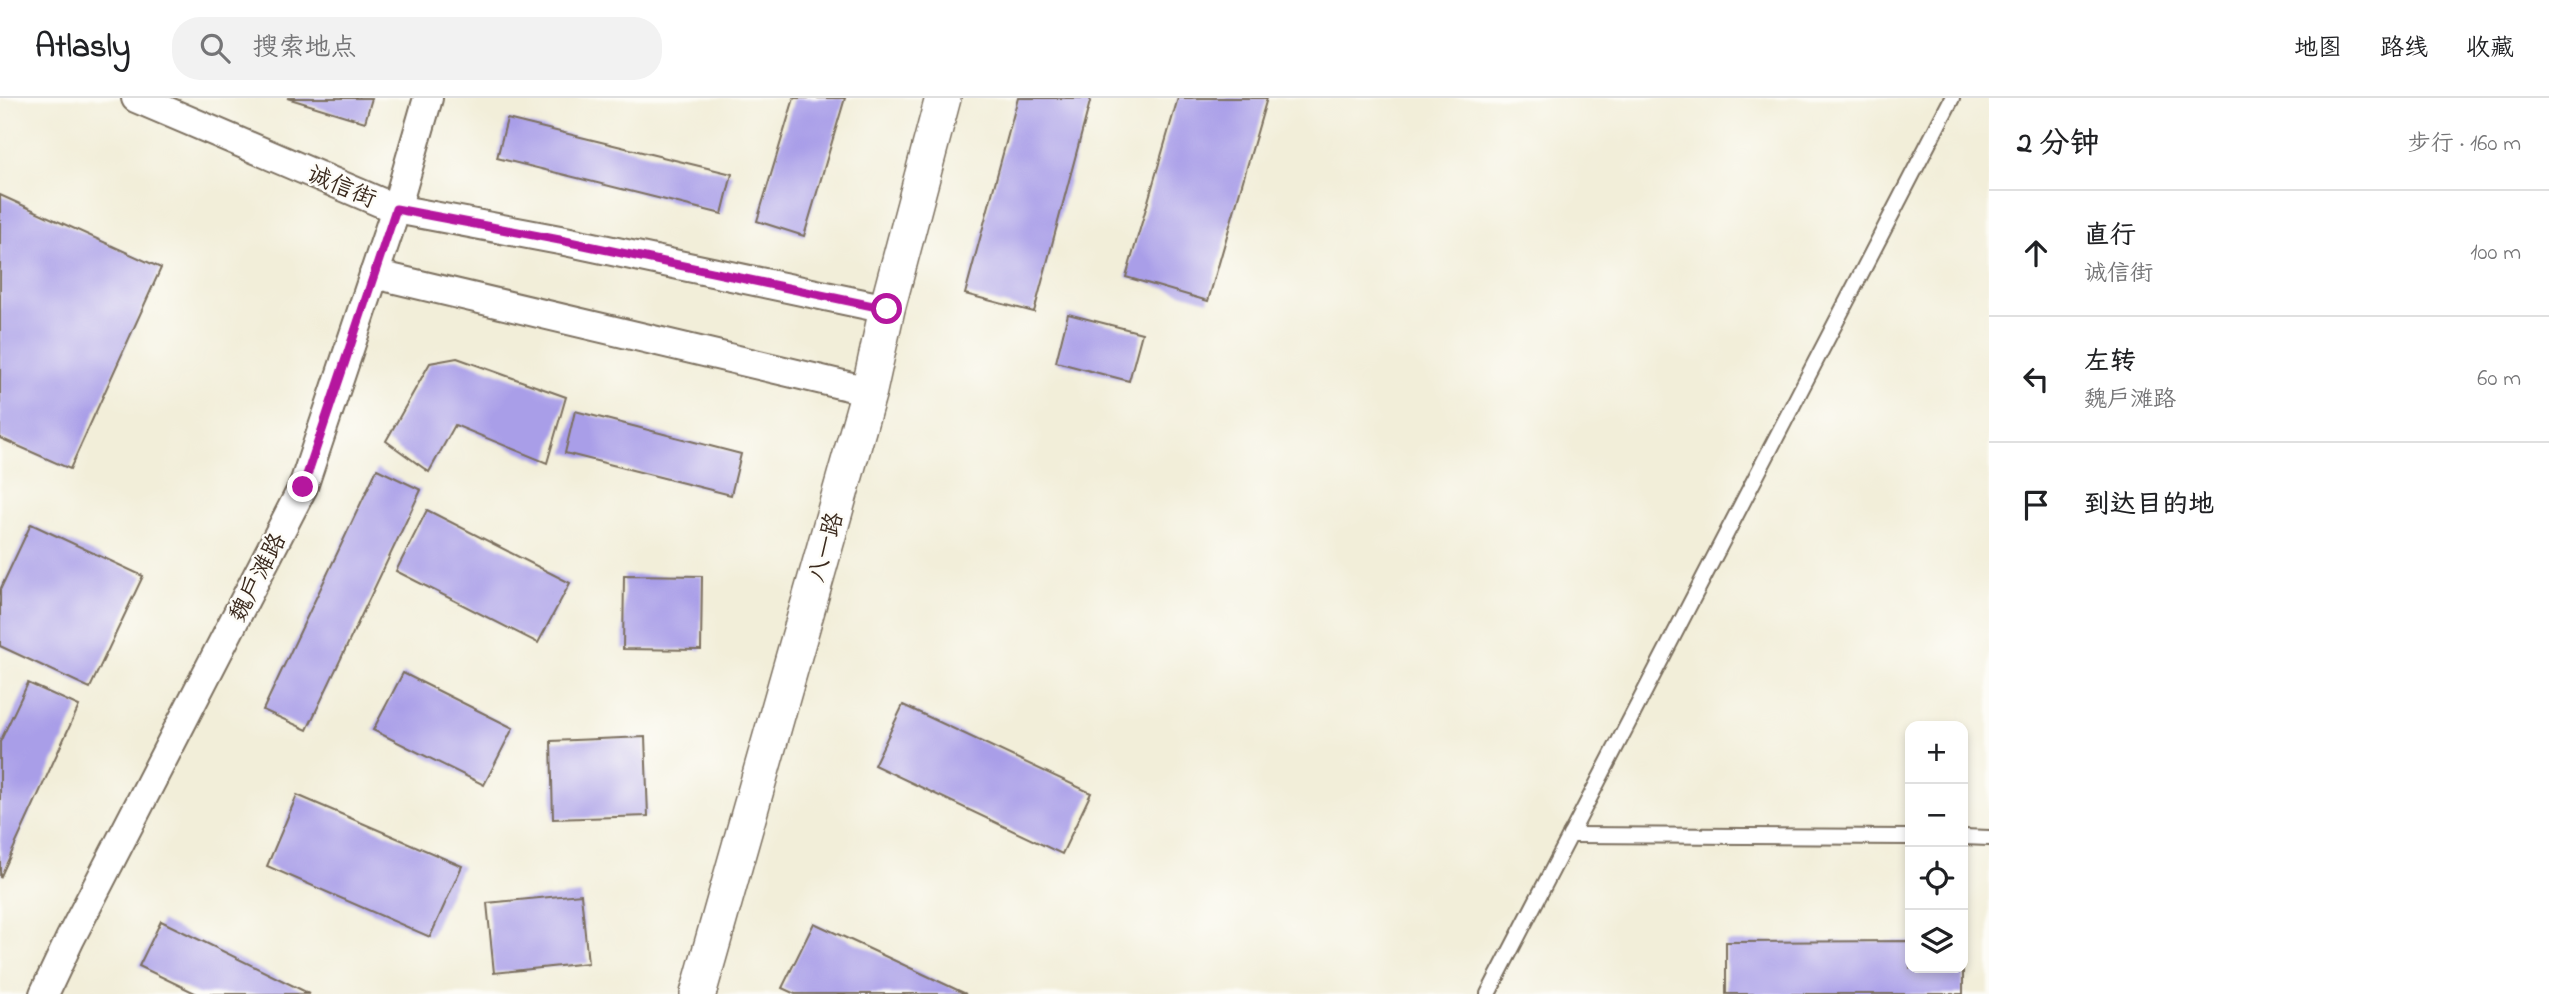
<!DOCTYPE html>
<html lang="zh">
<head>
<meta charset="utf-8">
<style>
	:root { --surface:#fff; --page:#f2f2f2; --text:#202124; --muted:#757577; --line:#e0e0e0 }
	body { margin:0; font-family:"Indie Flower","LXGW WenKai TC",sans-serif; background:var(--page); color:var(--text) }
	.controls { position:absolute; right:21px; bottom:21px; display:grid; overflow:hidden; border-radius:14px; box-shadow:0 4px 10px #0003 }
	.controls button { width:63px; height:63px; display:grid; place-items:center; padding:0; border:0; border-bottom:2px solid var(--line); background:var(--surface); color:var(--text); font:35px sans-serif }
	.stop { position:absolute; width:21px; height:21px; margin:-16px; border:5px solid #b5179e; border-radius:50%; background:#fff }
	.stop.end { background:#b5179e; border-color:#fff; box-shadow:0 2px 7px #0008 }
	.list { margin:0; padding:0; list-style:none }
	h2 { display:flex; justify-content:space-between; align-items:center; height:91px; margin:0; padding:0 28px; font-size:30px }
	h2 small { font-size:23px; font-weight:400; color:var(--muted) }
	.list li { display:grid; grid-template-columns:46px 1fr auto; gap:21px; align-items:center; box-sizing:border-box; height:126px; padding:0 28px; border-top:2px solid var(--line) }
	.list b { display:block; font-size:26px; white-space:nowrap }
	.list p { margin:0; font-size:23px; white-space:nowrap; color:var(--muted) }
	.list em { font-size:23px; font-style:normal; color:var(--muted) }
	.icon { flex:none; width:38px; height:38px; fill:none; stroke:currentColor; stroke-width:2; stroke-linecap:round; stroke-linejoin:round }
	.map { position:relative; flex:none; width:1989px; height:896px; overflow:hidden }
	header { display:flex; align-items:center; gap:42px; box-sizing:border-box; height:98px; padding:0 35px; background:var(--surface); border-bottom:2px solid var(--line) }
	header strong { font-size:33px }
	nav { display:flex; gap:38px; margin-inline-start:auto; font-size:24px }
	.search { width:490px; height:63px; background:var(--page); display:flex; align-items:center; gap:18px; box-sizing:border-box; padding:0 24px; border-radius:28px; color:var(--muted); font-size:26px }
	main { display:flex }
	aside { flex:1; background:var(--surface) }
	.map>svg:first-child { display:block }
</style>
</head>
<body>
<header>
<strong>Atlasly</strong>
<div class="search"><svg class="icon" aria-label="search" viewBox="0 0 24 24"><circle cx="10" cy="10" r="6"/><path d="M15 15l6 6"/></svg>搜索地点</div>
<nav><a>地图</a><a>路线</a><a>收藏</a></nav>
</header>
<main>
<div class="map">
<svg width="1989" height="896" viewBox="0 0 1989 896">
	<rect width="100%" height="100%" fill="#fdfcf7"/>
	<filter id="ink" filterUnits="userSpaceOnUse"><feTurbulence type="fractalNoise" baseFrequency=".0143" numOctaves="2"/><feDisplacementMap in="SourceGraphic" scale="14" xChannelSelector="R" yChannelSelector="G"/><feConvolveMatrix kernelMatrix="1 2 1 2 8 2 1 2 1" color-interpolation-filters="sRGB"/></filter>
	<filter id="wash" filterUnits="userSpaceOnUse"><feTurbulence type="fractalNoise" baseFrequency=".00686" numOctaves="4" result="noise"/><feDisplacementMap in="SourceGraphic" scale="28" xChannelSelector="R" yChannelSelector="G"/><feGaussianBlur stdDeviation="1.57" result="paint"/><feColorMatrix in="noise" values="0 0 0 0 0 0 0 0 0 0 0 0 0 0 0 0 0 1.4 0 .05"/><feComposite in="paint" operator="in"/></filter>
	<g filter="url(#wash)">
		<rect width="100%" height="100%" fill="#f2eed9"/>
		<g id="blocks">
			<g fill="#a99ee8">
				<polygon points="287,0 372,0 365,24"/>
				<polygon points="794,0 845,0 804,138 757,123"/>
				<polygon points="1018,0 1091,0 1034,214 965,196"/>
				<polygon points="1178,0 1267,0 1208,203 1126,179"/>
				<polygon points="507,21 732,76 722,116 497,60"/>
				<polygon points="0,97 161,170 70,371 0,340"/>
				<polygon points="1068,216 1142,235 1129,283 1056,264"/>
				<polygon points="457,260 566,299 547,365 455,327 429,374 386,343 430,265"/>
				<polygon points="575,313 741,356 731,397 565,355"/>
				<polygon points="377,371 421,392 307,632 263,612"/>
				<polygon points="427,412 570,485 538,545 396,473"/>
				<polygon points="31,426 143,478 90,590 0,548 0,492"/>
				<polygon points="624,477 702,478 701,552 623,551"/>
				<polygon points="403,575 513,630 484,687 373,632"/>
				<polygon points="28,585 79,608 0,780 0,644"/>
				<polygon points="903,607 1091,695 1062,756 874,667"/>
				<polygon points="645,639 648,718 553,721 551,643"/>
				<polygon points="297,697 462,768 430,839 267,768"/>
				<polygon points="581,796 588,865 494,875 487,805"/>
				<polygon points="161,823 310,896 197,896 139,868"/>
				<polygon points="814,825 966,896 795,896 782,890"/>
				<polygon points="1910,843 1910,870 1963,870 1963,896 1726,896 1726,844"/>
			</g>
		</g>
	</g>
	<g filter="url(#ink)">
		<use href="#blocks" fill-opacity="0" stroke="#7b6f5f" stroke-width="2"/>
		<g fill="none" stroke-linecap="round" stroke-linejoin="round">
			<defs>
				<g id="service">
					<polyline points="1570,737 1910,739"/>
					<polyline points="1963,739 1989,740"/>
					<polyline points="1488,896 1952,0"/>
				</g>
				<g id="minor">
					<polyline points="136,0 396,111 565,143 887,211"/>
					<polyline points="374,176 869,293"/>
					<polyline points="44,896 70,841 303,389 396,111 428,0"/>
				</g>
				<polyline id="tertiary" points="698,896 869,293 887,211 943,0"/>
			</defs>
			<use href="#service" stroke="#7b6f5f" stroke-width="18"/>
			<use href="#minor" stroke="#7b6f5f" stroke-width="32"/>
			<use href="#tertiary" stroke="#7b6f5f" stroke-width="38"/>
			<use href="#service" stroke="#fff" stroke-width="14"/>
			<use href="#minor" stroke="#fff" stroke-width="28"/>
			<use href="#tertiary" stroke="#fff" stroke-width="35"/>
		</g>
	</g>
	<g fill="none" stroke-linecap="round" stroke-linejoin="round" filter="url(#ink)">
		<polyline stroke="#b5179e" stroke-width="9" points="303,389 396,111 565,143 887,211"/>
	</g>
	<g text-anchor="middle" stroke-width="5" stroke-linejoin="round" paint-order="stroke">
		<g font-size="24" fill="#3b2a1e" stroke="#fdfcf7">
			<text transform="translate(342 88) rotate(23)" y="8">诚信街</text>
			<text transform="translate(825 449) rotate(-74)" y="8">八一路</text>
			<text transform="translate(257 479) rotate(-63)" y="8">魏户滩路</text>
		</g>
	</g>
</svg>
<div class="controls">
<button>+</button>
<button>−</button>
<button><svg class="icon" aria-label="locate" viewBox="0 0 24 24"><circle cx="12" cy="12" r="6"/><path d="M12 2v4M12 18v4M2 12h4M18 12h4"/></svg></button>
<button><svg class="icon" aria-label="layers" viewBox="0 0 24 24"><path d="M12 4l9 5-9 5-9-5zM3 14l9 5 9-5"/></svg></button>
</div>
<div class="stop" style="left:887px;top:211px"></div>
<div class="stop end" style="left:303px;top:389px"></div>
</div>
<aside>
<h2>2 分钟<small>步行 · 160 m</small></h2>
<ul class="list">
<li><svg class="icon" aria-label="ahead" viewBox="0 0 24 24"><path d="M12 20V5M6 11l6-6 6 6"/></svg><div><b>直行</b><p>诚信街</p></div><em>100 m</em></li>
<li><svg class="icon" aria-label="left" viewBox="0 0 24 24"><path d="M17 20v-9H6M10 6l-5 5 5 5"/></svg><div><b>左转</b><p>魏户滩路</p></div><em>60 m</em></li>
<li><svg class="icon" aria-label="arrive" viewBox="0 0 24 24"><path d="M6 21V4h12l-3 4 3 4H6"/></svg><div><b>到达目的地</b></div></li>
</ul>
</aside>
</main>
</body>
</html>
